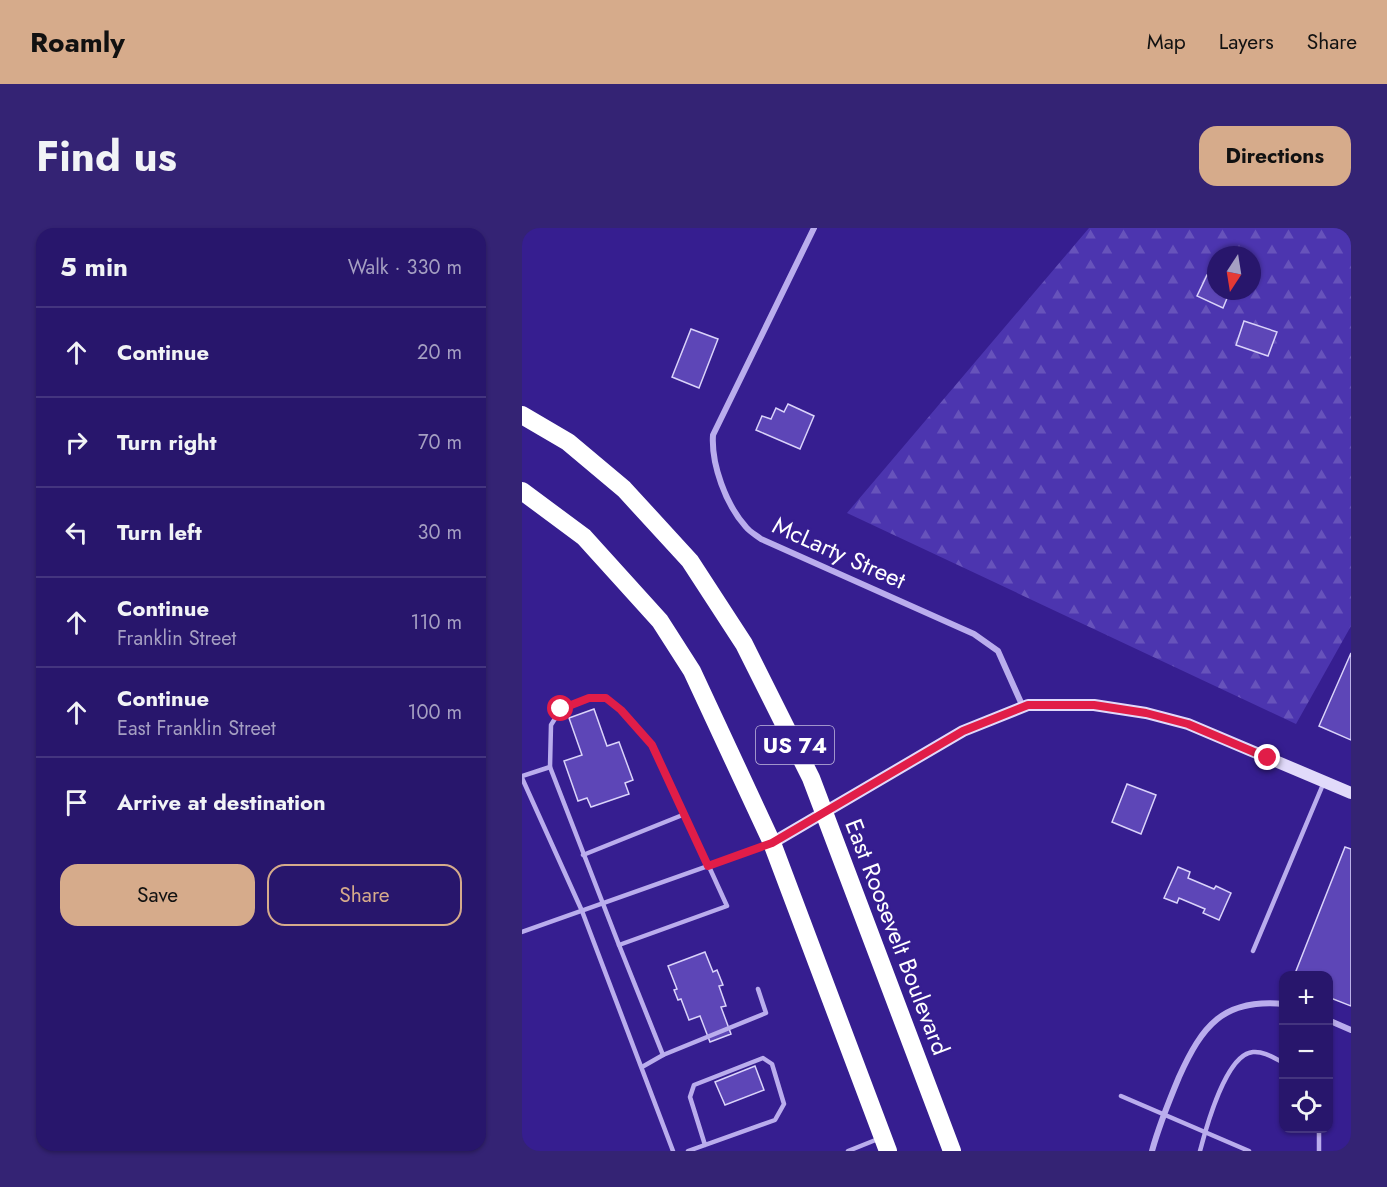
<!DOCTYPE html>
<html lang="en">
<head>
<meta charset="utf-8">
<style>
	:root { --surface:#28166c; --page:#342374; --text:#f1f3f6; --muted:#a59fc2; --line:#44357f; --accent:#d6ab8b }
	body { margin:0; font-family:Jost,sans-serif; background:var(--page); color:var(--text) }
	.controls { position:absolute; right:18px; bottom:18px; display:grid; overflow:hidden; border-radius:12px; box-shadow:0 2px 4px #0004 }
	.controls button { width:54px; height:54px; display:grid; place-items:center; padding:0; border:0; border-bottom:2px solid var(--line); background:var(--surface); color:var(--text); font:30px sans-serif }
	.compass { position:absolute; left:685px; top:18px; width:54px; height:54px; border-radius:50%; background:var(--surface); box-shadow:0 2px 4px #0004; rotate:192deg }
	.stop { position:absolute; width:18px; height:18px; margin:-14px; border:4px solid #e11d48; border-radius:50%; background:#fff }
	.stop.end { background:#e11d48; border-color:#fff; box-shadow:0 2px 6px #0008 }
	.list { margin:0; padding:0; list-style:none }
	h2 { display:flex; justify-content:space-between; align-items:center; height:78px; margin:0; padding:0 24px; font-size:26px }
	h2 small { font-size:20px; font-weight:400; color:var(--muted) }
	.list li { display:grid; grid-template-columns:39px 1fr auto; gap:18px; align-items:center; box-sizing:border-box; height:90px; padding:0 24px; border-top:2px solid var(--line) }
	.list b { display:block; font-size:22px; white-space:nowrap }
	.list p { margin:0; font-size:20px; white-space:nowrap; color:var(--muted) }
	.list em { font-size:20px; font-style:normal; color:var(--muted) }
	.actions { display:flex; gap:12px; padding:18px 24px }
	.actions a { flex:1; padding:14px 0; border:2px solid var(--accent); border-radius:18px; text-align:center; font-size:21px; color:var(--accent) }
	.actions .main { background:var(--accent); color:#111 }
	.icon { flex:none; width:33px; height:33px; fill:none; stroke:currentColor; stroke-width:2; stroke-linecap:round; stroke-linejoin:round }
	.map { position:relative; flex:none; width:829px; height:923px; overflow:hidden; border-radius:18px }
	header { display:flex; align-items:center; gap:36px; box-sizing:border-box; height:84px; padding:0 30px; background:var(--accent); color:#111 }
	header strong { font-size:28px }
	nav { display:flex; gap:33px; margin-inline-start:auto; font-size:21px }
	.intro { display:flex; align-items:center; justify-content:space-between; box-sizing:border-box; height:144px; padding:0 36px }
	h1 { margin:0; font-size:42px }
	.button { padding:15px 27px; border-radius:18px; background:var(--accent); color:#111; font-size:21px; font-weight:700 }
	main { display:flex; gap:36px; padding:0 36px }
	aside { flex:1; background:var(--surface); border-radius:18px; box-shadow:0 2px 4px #0004 }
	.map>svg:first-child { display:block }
</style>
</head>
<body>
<header>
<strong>Roamly</strong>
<nav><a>Map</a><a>Layers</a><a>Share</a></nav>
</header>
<div class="intro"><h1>Find us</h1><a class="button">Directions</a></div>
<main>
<aside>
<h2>5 min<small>Walk · 330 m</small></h2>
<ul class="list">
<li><svg class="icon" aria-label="ahead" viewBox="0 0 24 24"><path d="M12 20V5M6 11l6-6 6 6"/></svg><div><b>Continue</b></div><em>20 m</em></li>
<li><svg class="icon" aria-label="right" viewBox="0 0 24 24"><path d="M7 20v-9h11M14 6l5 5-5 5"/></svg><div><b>Turn right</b></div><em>70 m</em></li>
<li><svg class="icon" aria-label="left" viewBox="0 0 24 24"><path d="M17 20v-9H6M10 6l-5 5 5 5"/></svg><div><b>Turn left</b></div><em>30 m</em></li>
<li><svg class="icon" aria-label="ahead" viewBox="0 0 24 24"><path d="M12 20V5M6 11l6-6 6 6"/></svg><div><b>Continue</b><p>Franklin Street</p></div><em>110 m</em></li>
<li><svg class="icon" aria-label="ahead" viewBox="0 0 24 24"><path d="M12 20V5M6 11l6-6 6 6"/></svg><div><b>Continue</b><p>East Franklin Street</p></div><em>100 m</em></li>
<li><svg class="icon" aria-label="arrive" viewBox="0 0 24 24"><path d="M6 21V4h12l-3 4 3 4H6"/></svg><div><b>Arrive at destination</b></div></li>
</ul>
<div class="actions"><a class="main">Save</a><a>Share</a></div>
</aside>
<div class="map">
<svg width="829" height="923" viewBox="0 0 829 923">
	<defs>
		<pattern id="forest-firs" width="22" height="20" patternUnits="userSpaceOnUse" patternTransform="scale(1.5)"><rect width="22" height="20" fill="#4c35af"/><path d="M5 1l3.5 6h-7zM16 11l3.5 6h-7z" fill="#6753bb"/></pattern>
	</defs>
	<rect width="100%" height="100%" fill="#361e90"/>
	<path fill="url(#forest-firs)" fill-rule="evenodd" d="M567,0H829V398L774,496L325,285ZM694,27H730V63H694Z"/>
	<g fill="#5d46b7" stroke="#dad3fa" stroke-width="1.5">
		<polygon points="685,47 694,51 694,63 708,63 701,80 675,68"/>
		<polygon points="722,93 755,104 746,128 714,117"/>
		<polygon points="169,101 196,111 177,160 150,149"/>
		<polygon points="266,176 292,188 278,221 234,202 240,188 249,191 254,180 262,184"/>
		<polygon points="829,425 829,512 797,498"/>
		<polygon points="72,481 85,518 97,514 111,552 103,555 107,566 69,579 65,570 56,573 42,533 60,527 47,490"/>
		<polygon points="605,556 634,567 619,606 590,594"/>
		<polygon points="823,619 829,621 829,778 806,769 806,748 772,748"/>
		<polygon points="656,639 668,644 666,650 692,661 694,658 709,665 697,692 681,685 683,681 657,670 655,675 642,670"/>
		<polygon points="183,724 191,744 195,742 201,757 197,758 204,778 199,779 209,806 188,814 178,788 167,792 159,771 156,772 152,762 155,761 146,738"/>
		<polygon points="233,838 242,862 203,877 193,854"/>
	</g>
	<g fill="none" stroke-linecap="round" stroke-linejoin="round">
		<g stroke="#baaded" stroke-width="4.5">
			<polyline points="0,548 28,539"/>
			<polyline points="0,550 60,683 151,923"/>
			<polyline points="61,627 163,586 205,678 97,717 141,827 120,839"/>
			<polyline points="0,704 245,617"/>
			<polyline points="97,717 28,539 29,497 39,481 67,470 84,470 99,482 130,517 163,586"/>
			<polyline points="731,723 802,554"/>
			<polyline points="141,827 244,785 236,761"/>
			<polyline points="599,868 727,923"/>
			<polyline points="166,923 253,892 262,876 250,836 241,830 172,857 168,869 183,917"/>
			<polyline points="326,923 356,911"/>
			<path d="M678,923C684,900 704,826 731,824C742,823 752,830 762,835"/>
			<polyline points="797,923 797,900"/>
		</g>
		<g stroke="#baaded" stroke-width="6">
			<path d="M292,0L191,207C189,236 204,277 224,299C228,304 234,307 239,311L452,406L476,423L501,479"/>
			<polyline points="806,792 829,802"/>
			<path d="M630,923C637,897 647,873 657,849C680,798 701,770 762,776"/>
		</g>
		<polyline stroke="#e1dafa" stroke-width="12" points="250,615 441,503 506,477 572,477 624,485 666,496 829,565"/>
		<g stroke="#fff" stroke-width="18">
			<polyline points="0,187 46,214 102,261 168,333 222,416 289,550 430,923"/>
			<polyline points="0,263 62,309 138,393 170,443 250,615 366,923"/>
		</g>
	</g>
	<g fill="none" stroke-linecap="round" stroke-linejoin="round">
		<polyline stroke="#e11d48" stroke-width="8" points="39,481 67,470 84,470 99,482 130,517 186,638 250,615 441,503 506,477 572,477 624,485 666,496 746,530"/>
	</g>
	<g text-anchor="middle" stroke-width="5" stroke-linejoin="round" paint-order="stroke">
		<rect fill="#361e90" stroke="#c3bcde" stroke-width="1.5" x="234" y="498" width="78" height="38" rx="4.5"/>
		<g font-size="22" font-weight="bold" fill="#fff">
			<text x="273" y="525">US 74</text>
		</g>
		<g font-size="24" fill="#fff" stroke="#361e90">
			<text transform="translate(317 325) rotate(24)" y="8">McLarty Street</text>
			<text transform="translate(375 709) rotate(69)" y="8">East Roosevelt Boulevard</text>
		</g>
	</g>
</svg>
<div class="controls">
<button>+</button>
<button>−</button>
<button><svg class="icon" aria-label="locate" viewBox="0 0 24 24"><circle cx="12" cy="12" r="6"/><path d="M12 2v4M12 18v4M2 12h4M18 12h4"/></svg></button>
</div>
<svg class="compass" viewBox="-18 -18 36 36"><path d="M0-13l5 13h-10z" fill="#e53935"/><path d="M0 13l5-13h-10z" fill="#a59fc2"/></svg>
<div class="stop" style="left:39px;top:481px"></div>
<div class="stop end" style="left:746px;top:530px"></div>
</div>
</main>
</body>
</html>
